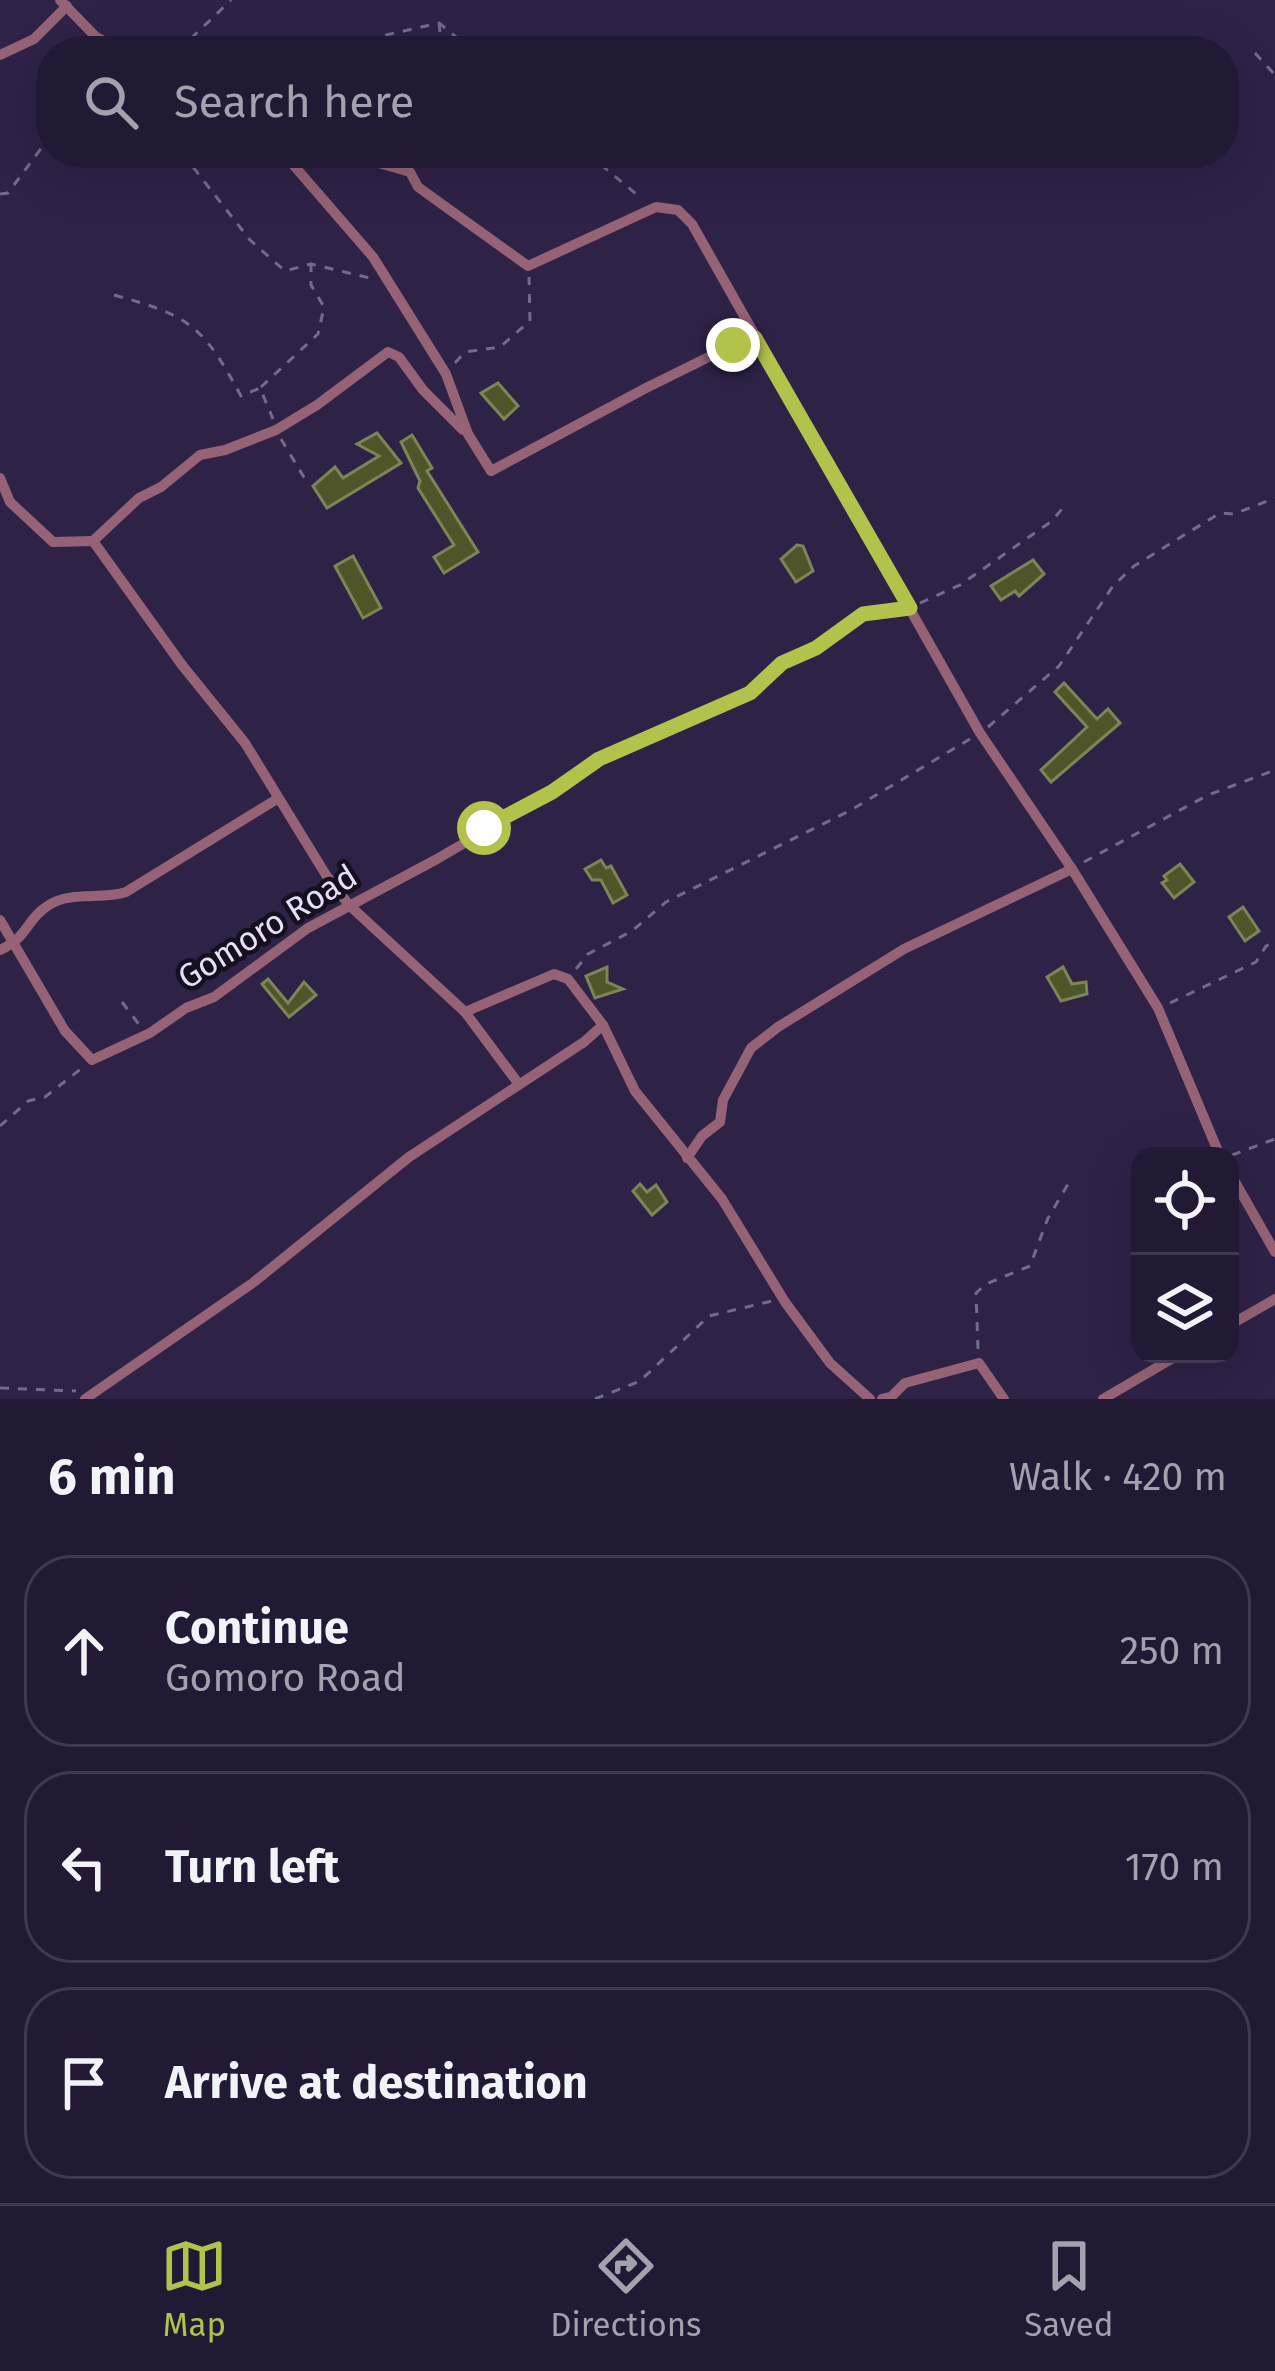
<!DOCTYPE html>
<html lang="en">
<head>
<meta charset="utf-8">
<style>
	:root { --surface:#221a35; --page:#2e2741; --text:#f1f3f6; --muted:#a2a1ad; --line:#3f3850; --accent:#b3c24b }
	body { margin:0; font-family:"Fira Sans",sans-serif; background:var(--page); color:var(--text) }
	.controls { position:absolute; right:36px; bottom:36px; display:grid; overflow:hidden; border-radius:24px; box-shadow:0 12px 48px #0002 }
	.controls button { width:108px; height:108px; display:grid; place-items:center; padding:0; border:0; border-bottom:3px solid var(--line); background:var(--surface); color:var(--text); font:60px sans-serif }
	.stop { position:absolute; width:36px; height:36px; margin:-27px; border:9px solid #b3c24b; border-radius:50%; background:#fff }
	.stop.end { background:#b3c24b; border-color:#fff; box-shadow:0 3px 12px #0008 }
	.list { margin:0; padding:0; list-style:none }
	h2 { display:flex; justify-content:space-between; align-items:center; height:156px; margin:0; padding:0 48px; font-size:51px }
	h2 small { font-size:39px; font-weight:400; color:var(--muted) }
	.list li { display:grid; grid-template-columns:78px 1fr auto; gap:36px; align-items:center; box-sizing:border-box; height:192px; margin:0 24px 24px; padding:0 24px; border:3px solid var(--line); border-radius:48px }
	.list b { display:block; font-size:45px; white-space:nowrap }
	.list p { margin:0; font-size:39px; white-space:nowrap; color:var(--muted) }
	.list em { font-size:39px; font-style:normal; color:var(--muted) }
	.icon { flex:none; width:66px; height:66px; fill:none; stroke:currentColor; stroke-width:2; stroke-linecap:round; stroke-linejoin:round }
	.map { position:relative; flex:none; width:1275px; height:1399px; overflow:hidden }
	.search { position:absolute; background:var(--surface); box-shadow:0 12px 48px #0002; left:36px; right:36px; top:36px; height:132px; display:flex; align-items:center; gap:30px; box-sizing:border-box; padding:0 42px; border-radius:48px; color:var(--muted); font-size:45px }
	.sheet { height:804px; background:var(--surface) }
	nav { display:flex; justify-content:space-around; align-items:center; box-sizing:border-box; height:168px; border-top:3px solid var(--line); background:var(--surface); font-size:33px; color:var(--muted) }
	nav a { display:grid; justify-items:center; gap:6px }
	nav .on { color:var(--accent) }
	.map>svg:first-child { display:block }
</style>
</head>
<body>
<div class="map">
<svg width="1275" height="1399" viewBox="0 0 1275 1399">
	<rect width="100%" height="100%" fill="#2e2247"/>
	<g fill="#4f5528" stroke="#7d8456" stroke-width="3">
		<polygon points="498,383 518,406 504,419 481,393"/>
		<polygon points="377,433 401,463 327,508 313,486 335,467 343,478 379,456 357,444"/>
		<polygon points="412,435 432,468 427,471 478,552 444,573 434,557 454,545 418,488 420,481 401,442"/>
		<polygon points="797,545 803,546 813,571 796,582 781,559"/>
		<polygon points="353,556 381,608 363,618 335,566"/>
		<polygon points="1033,560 1044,574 1019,596 1015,591 1001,600 991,586"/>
		<polygon points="1064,683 1097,719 1108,709 1120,723 1051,782 1041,770 1087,727 1055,692"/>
		<polygon points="601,860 606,868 611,866 627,895 613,903 601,880 592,880 585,869"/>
		<polygon points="1180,864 1194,882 1174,898 1162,883 1167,880 1164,876"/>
		<polygon points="1243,907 1259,931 1245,941 1229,917"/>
		<polygon points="607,967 607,982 623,989 595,998 586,976"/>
		<polygon points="1063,967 1072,984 1086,982 1087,994 1061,1001 1047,977"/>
		<polygon points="268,979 288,1003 304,982 316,995 289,1017 262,984"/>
		<polygon points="640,1184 647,1192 656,1185 667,1202 652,1215 633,1191"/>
	</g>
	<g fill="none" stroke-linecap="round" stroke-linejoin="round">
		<g stroke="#746a8a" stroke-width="3" stroke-dasharray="9 9" stroke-linecap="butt">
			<polyline points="439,23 442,51"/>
			<polyline points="178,51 231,0"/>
			<polyline points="315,51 439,23 473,51"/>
			<polyline points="1255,53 1275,75"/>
			<polyline points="182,153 250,240 285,271 311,264 374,279"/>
			<polyline points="587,153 641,198"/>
			<polyline points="0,194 8,193 51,135"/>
			<path d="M114,295C191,316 203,326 241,396L260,388L273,419"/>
			<polyline points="455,363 465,352 500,347 530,321 529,277"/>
			<polyline points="261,387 318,334 324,307 311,285 311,264"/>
			<polyline points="281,439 305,479"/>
			<polyline points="920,603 960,585 1052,521 1066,504"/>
			<polyline points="988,727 1059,666 1113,586 1134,566 1220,513 1234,514 1275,498"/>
			<polyline points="1084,862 1208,795 1275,770"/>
			<polyline points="576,969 588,954 632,931 666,902 851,810 970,739"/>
			<polyline points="122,1002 141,1027"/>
			<polyline points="1170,1003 1256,962 1266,946 1275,942"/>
			<polyline points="0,1126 28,1101 45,1097 82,1068"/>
			<polyline points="1232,1155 1275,1139"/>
			<polyline points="978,1349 976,1293 986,1284 1030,1266 1048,1218 1071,1179"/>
			<polyline points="0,1388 76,1391"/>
			<polyline points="595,1399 640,1381 709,1316 772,1301"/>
		</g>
		<g stroke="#956375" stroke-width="10">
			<polyline points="60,0 96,37 122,51"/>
			<polyline points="0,55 34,39 67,6"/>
			<polyline points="283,153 373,257 446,374 468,434 491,471 646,388 733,345 755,338"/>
			<polyline points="344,153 410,172 418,187 528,266 656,207 678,210 692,224 980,733 1072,869 1158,1008 1220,1156"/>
			<polyline points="0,478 10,502 53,542 93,541 182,665 245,743 326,875 349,905 465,1012 554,974 568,979 603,1025 635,1091 722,1199 785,1302 830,1363 870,1399"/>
			<polyline points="93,541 139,498 161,487 200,455 225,450 276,430 317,405 388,352 399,357 423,390 463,430"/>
			<polyline points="0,920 65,1031 92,1060 150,1033 186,1008 214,997 308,928 437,859 552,792 599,759 750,693 781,663 816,648 863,614 910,608"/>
			<path d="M0,950C27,939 27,918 49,905C71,891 102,900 126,892L277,799"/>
			<polyline points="465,1012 518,1083"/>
			<polyline points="687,1158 702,1136 720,1122 723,1100 751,1048 778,1027 904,949 1072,869"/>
			<polyline points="1230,1173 1275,1252"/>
			<polyline points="1230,1325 1275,1299"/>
			<polyline points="85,1399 254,1282 409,1157 584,1042 603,1025"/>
			<polyline points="882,1399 891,1397 905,1383 979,1363 1004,1399"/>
			<polyline points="1103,1399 1180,1354"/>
		</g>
	</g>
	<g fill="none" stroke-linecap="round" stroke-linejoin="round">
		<polyline stroke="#b3c24b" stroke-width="15" points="484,828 552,792 599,759 750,693 782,663 816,648 863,614 910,608 755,338 733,345"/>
	</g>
	<g text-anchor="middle" stroke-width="9" stroke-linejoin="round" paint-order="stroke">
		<g font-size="33" fill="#e5e0f8" stroke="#141020">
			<text transform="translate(267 926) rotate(-32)" y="12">Gomoro Road</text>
		</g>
	</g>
</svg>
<div class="controls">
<button><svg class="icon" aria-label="locate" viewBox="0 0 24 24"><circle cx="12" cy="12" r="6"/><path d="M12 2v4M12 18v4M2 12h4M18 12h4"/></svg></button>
<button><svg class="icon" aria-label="layers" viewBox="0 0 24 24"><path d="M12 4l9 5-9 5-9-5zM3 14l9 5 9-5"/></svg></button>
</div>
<div class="stop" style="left:484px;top:828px"></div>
<div class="stop end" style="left:733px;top:345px"></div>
<div class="search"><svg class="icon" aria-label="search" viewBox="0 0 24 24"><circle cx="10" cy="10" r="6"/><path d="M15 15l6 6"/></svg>Search here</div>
</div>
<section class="sheet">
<h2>6 min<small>Walk · 420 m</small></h2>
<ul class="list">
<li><svg class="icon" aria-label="ahead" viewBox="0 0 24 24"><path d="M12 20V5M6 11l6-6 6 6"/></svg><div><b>Continue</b><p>Gomoro Road</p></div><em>250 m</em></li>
<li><svg class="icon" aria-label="left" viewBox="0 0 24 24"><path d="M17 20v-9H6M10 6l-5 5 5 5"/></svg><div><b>Turn left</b></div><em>170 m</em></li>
<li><svg class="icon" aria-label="arrive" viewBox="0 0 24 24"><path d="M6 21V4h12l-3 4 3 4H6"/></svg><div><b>Arrive at destination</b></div></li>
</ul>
</section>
<nav>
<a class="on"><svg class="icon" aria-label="map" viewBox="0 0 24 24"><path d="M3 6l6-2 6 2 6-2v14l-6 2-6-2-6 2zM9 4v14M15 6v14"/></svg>Map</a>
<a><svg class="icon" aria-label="directions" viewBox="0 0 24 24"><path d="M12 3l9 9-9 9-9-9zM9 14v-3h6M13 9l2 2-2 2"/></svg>Directions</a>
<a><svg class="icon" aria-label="saved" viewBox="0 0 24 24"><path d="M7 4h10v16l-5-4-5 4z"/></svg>Saved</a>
</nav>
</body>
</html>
